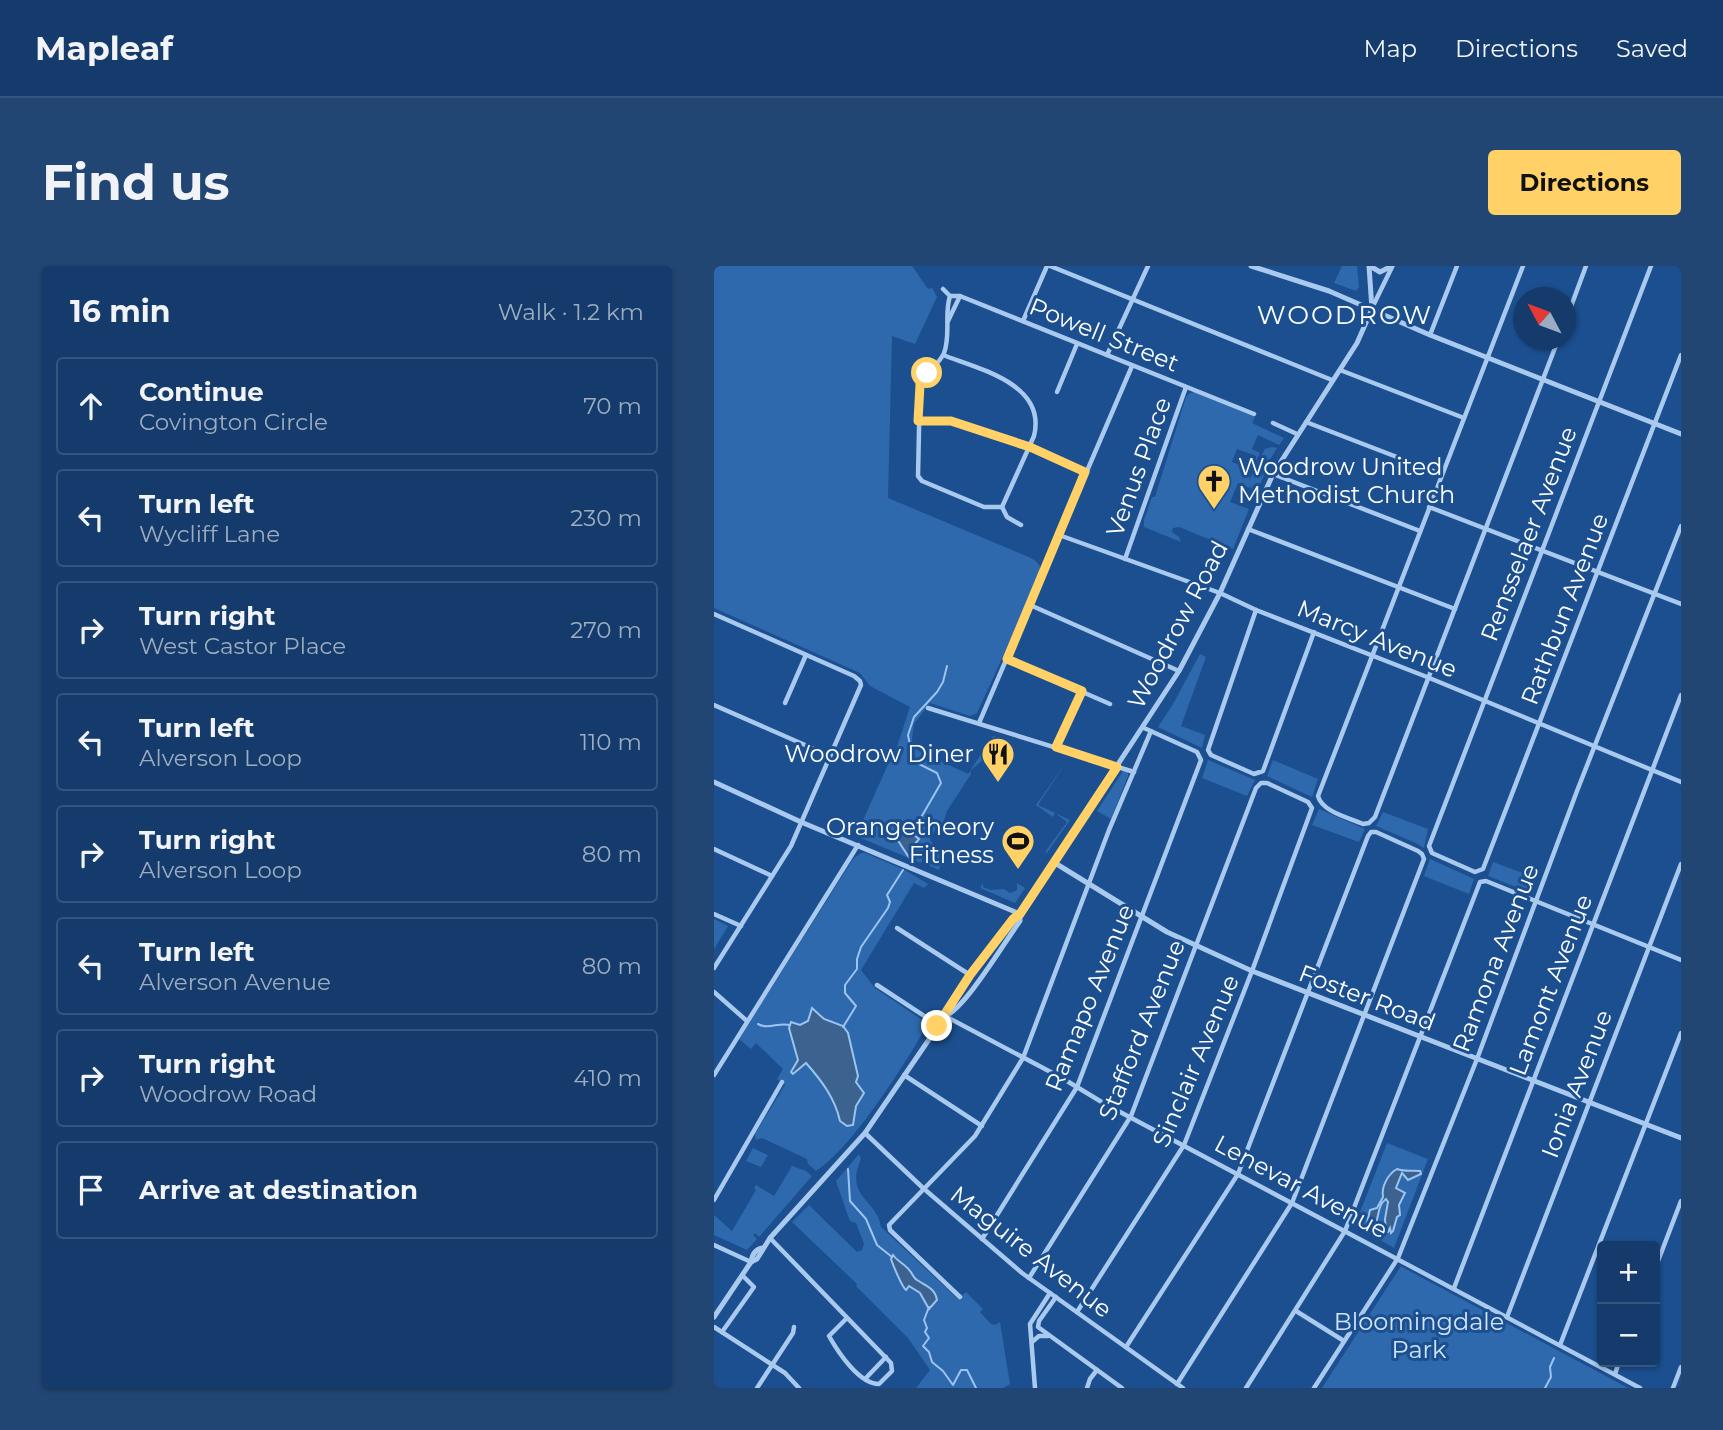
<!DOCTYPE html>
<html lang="en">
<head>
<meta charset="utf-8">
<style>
	:root { --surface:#143b6b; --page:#214673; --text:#f1f3f6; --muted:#9dadc1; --line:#33557e; --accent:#ffd166 }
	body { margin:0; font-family:Montserrat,sans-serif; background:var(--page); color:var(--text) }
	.controls { position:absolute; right:21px; bottom:21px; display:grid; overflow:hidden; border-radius:7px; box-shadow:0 2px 5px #0004 }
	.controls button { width:63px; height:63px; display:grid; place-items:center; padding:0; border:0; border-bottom:2px solid var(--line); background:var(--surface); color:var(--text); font:35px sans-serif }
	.compass { position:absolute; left:799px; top:21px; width:63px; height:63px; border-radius:50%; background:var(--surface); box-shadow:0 2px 5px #0004; rotate:311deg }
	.stop { position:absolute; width:21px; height:21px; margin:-16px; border:5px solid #ffd166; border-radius:50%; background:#fff }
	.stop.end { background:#ffd166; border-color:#fff; box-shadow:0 2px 7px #0008 }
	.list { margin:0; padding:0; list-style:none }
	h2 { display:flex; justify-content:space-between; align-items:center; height:91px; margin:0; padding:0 28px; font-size:30px }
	h2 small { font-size:23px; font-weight:400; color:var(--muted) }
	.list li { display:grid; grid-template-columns:46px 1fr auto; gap:21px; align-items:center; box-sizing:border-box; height:98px; margin:0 14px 14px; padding:0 14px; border:2px solid var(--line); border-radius:7px }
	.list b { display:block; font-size:26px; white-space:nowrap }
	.list p { margin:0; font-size:23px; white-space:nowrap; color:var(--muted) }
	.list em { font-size:23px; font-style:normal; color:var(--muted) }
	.icon { flex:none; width:38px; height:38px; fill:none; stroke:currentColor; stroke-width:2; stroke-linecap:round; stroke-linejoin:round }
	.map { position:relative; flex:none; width:967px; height:1122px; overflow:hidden; border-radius:7px }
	header { display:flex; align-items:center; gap:42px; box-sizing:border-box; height:98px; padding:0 35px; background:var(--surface); border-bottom:2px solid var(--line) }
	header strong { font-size:33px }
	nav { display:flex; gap:38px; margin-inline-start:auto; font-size:24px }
	.intro { display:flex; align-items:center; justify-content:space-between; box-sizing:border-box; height:168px; padding:0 42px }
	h1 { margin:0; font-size:49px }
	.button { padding:18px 32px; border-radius:7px; background:var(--accent); color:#111; font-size:24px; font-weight:700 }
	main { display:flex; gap:42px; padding:0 42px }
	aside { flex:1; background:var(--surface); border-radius:7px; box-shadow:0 2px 5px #0004 }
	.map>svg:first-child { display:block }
</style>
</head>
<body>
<header>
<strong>Mapleaf</strong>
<nav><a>Map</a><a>Directions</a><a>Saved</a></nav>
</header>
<div class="intro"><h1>Find us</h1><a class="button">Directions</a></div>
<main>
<aside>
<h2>16 min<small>Walk · 1.2 km</small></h2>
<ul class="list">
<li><svg class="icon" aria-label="ahead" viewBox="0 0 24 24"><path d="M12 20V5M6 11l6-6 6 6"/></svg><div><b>Continue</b><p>Covington Circle</p></div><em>70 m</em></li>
<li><svg class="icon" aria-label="left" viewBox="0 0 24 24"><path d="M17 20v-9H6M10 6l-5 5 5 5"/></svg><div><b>Turn left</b><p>Wycliff Lane</p></div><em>230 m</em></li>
<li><svg class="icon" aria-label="right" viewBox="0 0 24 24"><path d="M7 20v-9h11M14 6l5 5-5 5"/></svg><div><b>Turn right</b><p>West Castor Place</p></div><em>270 m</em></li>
<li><svg class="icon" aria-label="left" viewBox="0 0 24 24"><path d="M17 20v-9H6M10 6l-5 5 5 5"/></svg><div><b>Turn left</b><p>Alverson Loop</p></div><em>110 m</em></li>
<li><svg class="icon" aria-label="right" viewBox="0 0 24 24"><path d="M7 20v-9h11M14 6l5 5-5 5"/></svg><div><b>Turn right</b><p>Alverson Loop</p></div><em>80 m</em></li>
<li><svg class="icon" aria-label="left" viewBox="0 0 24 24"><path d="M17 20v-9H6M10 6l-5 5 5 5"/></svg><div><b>Turn left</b><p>Alverson Avenue</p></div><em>80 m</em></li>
<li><svg class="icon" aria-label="right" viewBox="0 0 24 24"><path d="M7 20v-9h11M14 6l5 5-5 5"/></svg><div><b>Turn right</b><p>Woodrow Road</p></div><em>410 m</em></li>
<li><svg class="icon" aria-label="arrive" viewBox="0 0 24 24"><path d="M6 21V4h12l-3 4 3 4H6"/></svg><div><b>Arrive at destination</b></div></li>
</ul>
</aside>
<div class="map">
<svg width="967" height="1122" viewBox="0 0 967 1122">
	<rect width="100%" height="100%" fill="#1b4f8f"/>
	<g fill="#2e69ad">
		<path d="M0,0H198L214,23L218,22L223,31L201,78L178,70L174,232L317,292C323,296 327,298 327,307L263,447L256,450L216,437L200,458L197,481L254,508L279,470L296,475L295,477L289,475L276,485L277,487L256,505L257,508L233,545L228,560L224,558L216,574L219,578L212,583L207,597L142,570L175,496H178L196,441L156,420L146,407L0,342Z"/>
		<polygon points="628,0 643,0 645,21 642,25 620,17"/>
		<polygon points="481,126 541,151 538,157 570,172 565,179 544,169 538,183 546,187 542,195 542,190 523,183 518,196 537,204 535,209 536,214 541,199 550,203 547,211 552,205 543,225 537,223 537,218 536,222 524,217 516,236 535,243 519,283 465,261 459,262 458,266 465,271 467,276 430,261 430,254 438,231 441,231 472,131 476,127"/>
		<polygon points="558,181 563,182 551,202 543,197 551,183"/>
		<polygon points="486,388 492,391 467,460 491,469 488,482 444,461 459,438"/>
		<polygon points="494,494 541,514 533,530 488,512"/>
		<polygon points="559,494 604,513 598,531 553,510"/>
		<polygon points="353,495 324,539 356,554 333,587 331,586 353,556 341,547 339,551 322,539"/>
		<polygon points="409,505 414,506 414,510 397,553 383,545"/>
		<polygon points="605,543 651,563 645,576 598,559"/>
		<polygon points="669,546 714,563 710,582 702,577 662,560"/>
		<polygon points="223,584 229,589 225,604 214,599 218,587"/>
		<path d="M151,587L191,604L214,618L210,622L200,617L147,704L161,722L214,758C190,799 140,880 102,905L94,898L93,893L48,872L42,874L41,868L71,819L63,813L69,803L42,777L37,783L25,773L139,593L147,587Z"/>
		<polygon points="716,593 760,613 755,628 710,610"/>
		<polygon points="779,596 822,612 817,627 774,610"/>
		<polygon points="269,617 269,621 277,624 290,623 296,627 303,624 303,617 311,622 301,637 266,622"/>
		<polygon points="0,653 14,660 0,683"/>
		<polygon points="673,877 714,893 680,982 641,959"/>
		<polygon points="39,882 54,889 47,901 32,895"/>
		<path d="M145,888L147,893C130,931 163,933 167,961L244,1033L252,1026L269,1043L266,1046L277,1058L281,1059L286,1056L296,1118L289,1122H202L216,1104L194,1072L142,1020L143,1018L78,956L95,939L143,986L148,984L150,978L142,957L136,955L134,950L122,915Z"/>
		<polygon points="78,900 92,905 98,910 45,971 41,967 39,969 43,973 33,984 0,969 0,949 18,965 42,924 40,922 42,919 60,930"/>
		<polygon points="687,1000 688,1001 914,1122 608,1122"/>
	</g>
	<g fill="#3c6290" stroke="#9cc4f0" stroke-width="2">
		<polygon points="192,563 205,573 200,579 200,587 196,593 183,573 183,569 190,566"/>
		<path d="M98,742L110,753L129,760L134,767L144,810L142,816L150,827L142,840L139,859L133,860L126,855C121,832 107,814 92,797L79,808L77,806L84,794L75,762L77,756L86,759L94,755Z"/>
		<path d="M683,903C691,906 698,904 706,905L707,908L694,914L688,907L682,922L691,927L685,939L686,949L683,951L679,965L677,967L676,962L674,966H672L671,953L674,936L672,933C662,940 666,954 659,963L653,957L656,944L663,942L669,931C667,921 674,908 683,903Z"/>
		<path d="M179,989C184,996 191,998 196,1005C199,1008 199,1012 203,1014C212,1020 221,1022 223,1034L215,1043L206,1027L195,1020L192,1024C188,1021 179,999 177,993Z"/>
	</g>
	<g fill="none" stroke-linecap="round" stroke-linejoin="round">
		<g stroke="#9cc4f0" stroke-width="2">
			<polyline points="198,567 227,517 223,507 199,495 194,469 200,451 223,426 229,416 233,400"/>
			<path d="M44,758C55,764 64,756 76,759"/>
			<polyline points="129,761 142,740 131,727 131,719 143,703 143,693 147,681 174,642 176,636 173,629 189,604"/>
			<polyline points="134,903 136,935 152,953 163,979 178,991"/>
			<polyline points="215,1041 210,1054 213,1062 211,1066 215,1072 209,1080 215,1086 218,1096 229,1105 239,1119 247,1104 253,1104 262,1122"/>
			<polyline points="831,1122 837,1111 836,1101 840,1092"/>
		</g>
		<g stroke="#a9c9ee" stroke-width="4.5">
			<polyline points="336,0 618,114"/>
			<path d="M809,0L604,530C608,546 636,552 649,558L655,557L661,551L844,74"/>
			<polyline points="937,0 715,580 718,587 761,606 769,603 967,89"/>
			<polyline points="229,23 236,30 246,30 540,148"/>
			<polyline points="659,40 678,1"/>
			<polyline points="852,54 872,0"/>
			<polyline points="234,55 246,30"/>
			<polyline points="309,55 333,0"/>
			<polyline points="716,69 743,0"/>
			<path d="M229,89C265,103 333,118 320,170L288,241H270L208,215L204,210L206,119C211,106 225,99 230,87C237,69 230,48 236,30"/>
			<polyline points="393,89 434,0"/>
			<polyline points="626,104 750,152"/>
			<polyline points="343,126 363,78"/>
			<polyline points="204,155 237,155 316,181 371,206"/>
			<polyline points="592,156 727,208"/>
			<polyline points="559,157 583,168"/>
			<polyline points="559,208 706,265"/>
			<polyline points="288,241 293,251 307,259"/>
			<polyline points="715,241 967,338"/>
			<polyline points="534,263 741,343"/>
			<polyline points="345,269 506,327 542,344 713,411 967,516"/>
			<polyline points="411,293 472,121"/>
			<polyline points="316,339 465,405"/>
			<polyline points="542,344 494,484 497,489 540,508 549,505 600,366"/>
			<polyline points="0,348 140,410 146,415 147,419 77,580 0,702"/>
			<polyline points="293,393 396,438"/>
			<polyline points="71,437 92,389"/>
			<polyline points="0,439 116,490"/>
			<polyline points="214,442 420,506"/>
			<polyline points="265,457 418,100"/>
			<polyline points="342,481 368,425"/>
			<polyline points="0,583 58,610"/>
			<polyline points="0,648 27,660"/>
			<polyline points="183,662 256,709"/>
			<polyline points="163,719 224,759"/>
			<polyline points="0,726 33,755"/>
			<polyline points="231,750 348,812 391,838 926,1122"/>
			<polyline points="0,809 144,579"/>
			<polyline points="190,809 268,860"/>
			<polyline points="151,867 209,922 308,1007 469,1122"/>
			<polyline points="0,934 68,816"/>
			<path d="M56,972L177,1097L178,1105L165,1118C145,1118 124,1086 115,1070L133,1052"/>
			<polyline points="268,973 363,821 487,494 483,486 430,462"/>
			<polyline points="0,979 37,996"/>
			<polyline points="941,1003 967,935"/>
			<polyline points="315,1012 417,850 542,522 547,517 553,517 594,536 598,542 538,705 470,879 363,1046"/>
			<polyline points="740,1022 967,429"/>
			<polyline points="246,1031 176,964 175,959 261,870 309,792 395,564 437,465"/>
			<polyline points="342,1031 325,1055 324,1061 408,1122"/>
			<polyline points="582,1045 630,1075"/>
			<polyline points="793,1051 967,598"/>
			<polyline points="0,1061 71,1107 85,1122"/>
			<polyline points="8,1066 40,1021 28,1009"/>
			<polyline points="318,1076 325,1070 334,1070"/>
			<polyline points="846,1079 967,767"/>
			<polyline points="412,1081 524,908 654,570 657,566 662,566 704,585 708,588 710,593 578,937 463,1118"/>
			<polyline points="901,1108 905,1096"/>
			<polyline points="151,1113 172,1091"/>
			<polyline points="43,1122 79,1067 80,1061"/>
			<polyline points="321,1122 316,1058 336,1027"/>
			<polyline points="373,1122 376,1113 383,1104"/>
			<polyline points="532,1122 631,965 766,616 772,615 967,694"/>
			<polyline points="600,1122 684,992 763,793 863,525 967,260"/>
			<polyline points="959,1122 967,1101"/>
		</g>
		<g stroke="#a9c9ee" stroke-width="5">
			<polyline points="537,0 615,25 716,69 967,168"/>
			<polyline points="656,0 666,6 678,0"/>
			<polyline points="0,516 87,556 306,648"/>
			<polyline points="341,597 453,666 538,705 967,872"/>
			<path d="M231,750C251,743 291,675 306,655V648"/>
			<path d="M37,996L43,993L56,972L151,867L231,750C245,715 276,683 299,653L306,648L465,405L506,327L559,208L643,77L658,43L655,0"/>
			<path d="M0,1051L37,996C38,989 41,983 49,982"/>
		</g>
	</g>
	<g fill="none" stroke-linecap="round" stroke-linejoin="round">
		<polyline stroke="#ffd166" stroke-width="9" points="213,107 206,119 204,155 237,155 316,181 371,206 293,393 368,425 342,481 403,501 306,648 299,653 256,709 223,760"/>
	</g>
	<defs>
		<symbol id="church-pin" viewBox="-11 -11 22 30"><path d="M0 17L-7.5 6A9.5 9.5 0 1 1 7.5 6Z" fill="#ffd166" stroke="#1b4f8f"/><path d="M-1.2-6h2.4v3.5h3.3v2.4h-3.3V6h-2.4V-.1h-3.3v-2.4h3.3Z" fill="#111"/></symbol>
		<symbol id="restaurant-pin" viewBox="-11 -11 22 30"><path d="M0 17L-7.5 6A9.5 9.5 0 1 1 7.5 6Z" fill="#ffd166" stroke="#1b4f8f"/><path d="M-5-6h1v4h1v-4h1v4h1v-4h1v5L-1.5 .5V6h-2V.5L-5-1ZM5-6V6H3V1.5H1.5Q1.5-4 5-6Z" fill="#111"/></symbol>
		<symbol id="stadium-pin" viewBox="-11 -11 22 30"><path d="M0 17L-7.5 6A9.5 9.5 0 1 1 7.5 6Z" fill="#ffd166" stroke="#1b4f8f"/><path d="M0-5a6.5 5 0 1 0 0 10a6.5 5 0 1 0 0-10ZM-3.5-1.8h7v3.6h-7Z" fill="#111"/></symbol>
	</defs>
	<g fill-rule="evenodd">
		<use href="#church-pin" x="481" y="196" width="38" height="52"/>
		<use href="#restaurant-pin" x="265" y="469" width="38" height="52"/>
		<use href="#stadium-pin" x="285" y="556" width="38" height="52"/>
	</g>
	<g text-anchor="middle" stroke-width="6" stroke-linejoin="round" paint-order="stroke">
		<g font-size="24" fill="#fff" stroke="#1b4f8f">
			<text transform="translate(390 69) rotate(22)" y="8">Powell Street</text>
			<text transform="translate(425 201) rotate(-70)" y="8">Venus Place</text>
			<text transform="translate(815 268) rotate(-69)" y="8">Rensselaer Avenue</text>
			<text transform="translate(851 343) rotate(-69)" y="8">Rathbun Avenue</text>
			<text transform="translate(464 359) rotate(-62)" y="8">Woodrow Road</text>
			<text transform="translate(663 373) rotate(22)" y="8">Marcy Avenue</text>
			<text transform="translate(782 692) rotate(-69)" y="8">Ramona Avenue</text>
			<text transform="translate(837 719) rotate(-69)" y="8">Lamont Avenue</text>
			<text transform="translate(376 732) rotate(-68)" y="8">Ramapo Avenue</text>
			<text transform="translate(653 732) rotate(21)" y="8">Foster Road</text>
			<text transform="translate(428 764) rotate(-68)" y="8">Stafford Avenue</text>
			<text transform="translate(482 795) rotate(-67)" y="8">Sinclair Avenue</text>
			<text transform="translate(863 818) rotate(-69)" y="8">Ionia Avenue</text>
			<text transform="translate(587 921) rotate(28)" y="8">Lenevar Avenue</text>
			<text transform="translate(317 986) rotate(38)" y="8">Maguire Avenue</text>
		</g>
		<g font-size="24" fill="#fff" stroke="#1b4f8f" text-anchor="end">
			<text x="524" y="209" text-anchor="start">Woodrow United<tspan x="524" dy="28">Methodist Church</tspan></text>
			<text x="260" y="496">Woodrow Diner</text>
			<text x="280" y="569">Orangetheory<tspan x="280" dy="28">Fitness</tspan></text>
		</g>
		<g font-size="24" fill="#cfe3fa" stroke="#1b4f8f">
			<text x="705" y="1064">Bloomingdale<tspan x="705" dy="28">Park</tspan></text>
		</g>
		<g font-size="26" letter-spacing="2" fill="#fff" stroke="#1b4f8f">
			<text x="631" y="58">WOODROW</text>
		</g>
	</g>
</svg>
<div class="controls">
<button>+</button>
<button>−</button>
</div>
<svg class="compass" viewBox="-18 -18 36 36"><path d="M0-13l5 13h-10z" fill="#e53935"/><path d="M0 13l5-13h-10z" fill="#9dadc1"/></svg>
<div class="stop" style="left:213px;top:107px"></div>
<div class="stop end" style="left:223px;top:760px"></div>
</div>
</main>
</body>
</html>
